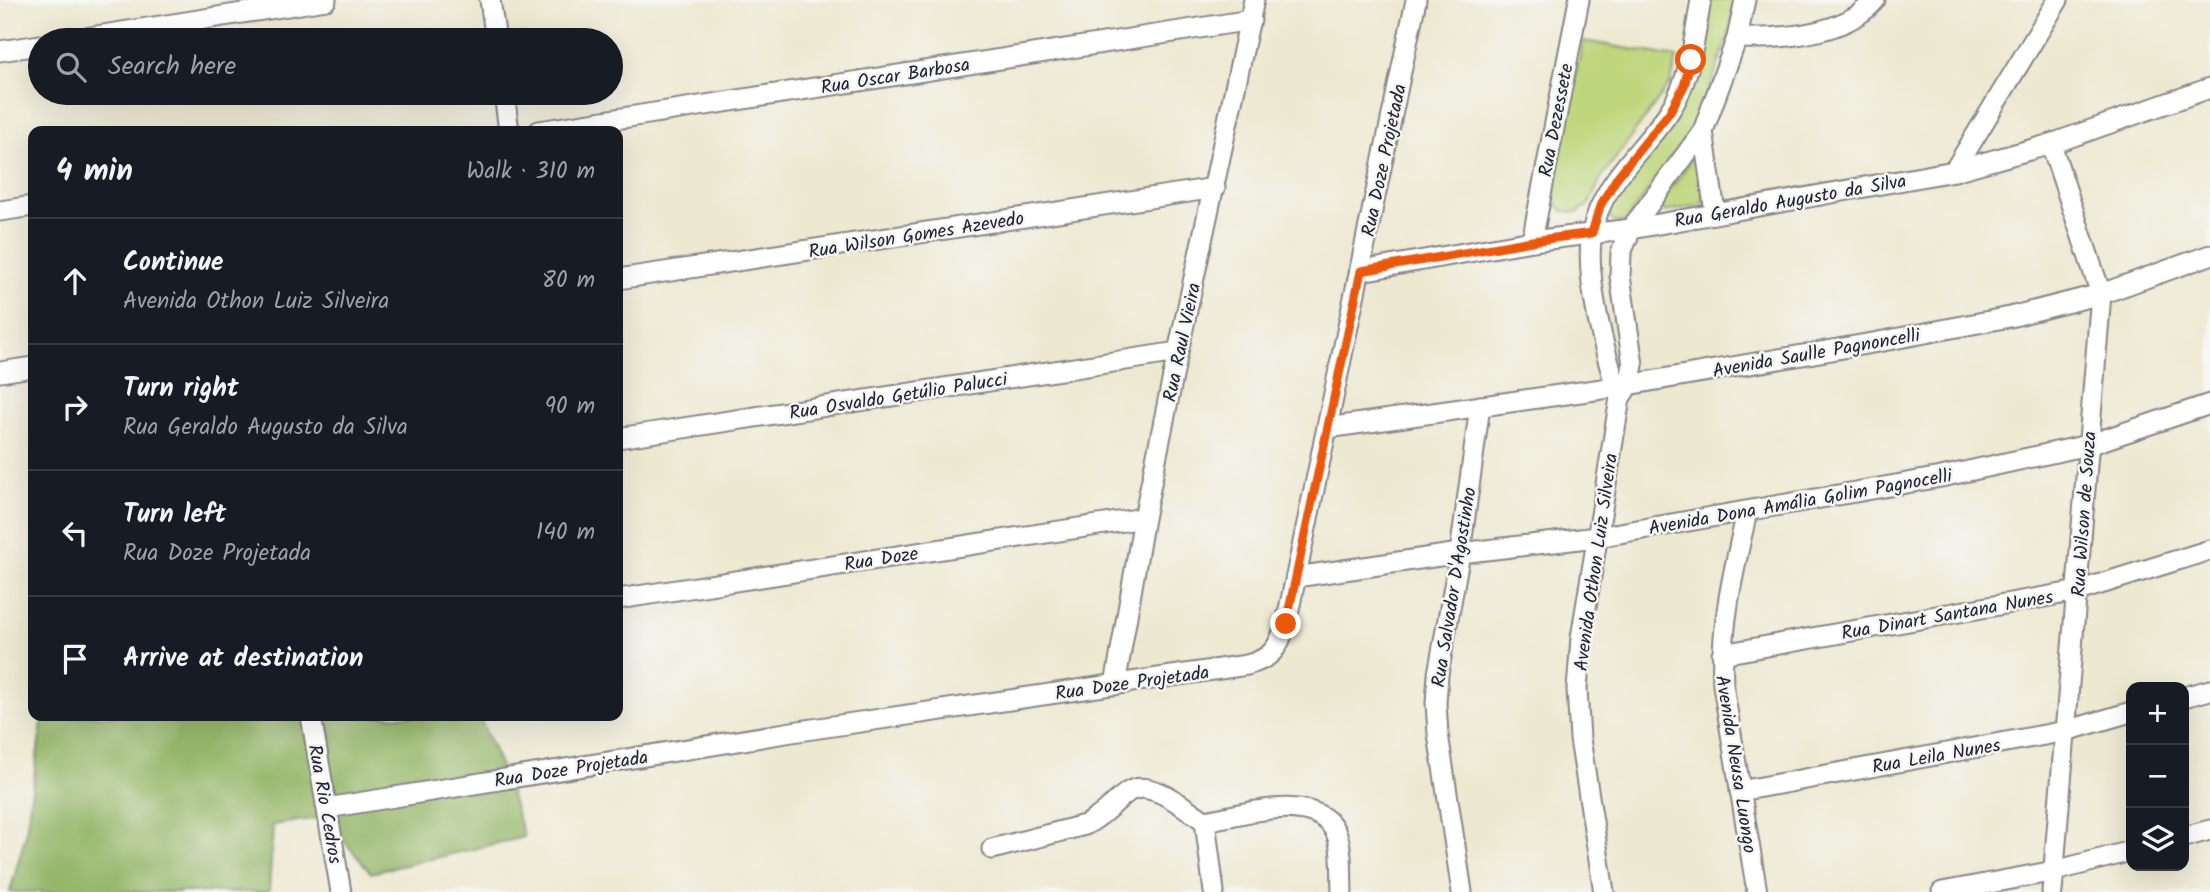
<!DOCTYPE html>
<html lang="en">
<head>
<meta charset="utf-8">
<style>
	:root { --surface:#171b24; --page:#242831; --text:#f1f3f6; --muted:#9ea1a6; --line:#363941 }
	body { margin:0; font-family:Kalam,sans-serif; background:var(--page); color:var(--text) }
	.controls { position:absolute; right:21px; bottom:21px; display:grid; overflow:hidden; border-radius:14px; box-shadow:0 7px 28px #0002 }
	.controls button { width:63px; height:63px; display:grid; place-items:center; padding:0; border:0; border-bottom:2px solid var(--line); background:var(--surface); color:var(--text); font:35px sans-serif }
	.stop { position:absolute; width:21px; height:21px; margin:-16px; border:5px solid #ea580c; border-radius:50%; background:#fff }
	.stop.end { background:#ea580c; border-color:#fff; box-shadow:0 2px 7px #0008 }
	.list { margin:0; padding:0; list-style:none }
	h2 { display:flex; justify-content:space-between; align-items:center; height:91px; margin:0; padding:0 28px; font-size:30px }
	h2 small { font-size:23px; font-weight:400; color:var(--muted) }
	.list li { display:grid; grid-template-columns:46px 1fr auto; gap:21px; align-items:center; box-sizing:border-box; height:126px; padding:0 28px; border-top:2px solid var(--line) }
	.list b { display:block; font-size:26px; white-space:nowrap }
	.list p { margin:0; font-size:23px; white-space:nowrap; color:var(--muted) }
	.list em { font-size:23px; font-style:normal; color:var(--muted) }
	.icon { flex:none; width:38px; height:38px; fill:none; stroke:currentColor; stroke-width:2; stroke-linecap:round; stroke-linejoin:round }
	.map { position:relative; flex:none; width:2210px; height:892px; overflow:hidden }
	.search { position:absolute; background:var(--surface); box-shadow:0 7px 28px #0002; left:28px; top:28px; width:595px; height:77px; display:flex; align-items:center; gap:18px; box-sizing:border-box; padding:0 24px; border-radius:38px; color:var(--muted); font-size:26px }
	.panel { position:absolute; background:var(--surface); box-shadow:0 7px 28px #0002; left:28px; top:126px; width:595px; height:595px; border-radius:14px }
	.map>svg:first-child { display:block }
</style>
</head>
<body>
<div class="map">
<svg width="2210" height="892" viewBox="0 0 2210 892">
	<rect width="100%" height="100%" fill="#f6f6f2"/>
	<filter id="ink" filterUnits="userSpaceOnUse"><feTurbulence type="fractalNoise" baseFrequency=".0143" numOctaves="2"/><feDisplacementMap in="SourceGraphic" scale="14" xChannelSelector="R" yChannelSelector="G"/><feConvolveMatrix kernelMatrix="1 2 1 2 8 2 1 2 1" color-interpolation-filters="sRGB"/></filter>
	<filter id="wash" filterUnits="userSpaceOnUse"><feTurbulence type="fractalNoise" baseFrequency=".00686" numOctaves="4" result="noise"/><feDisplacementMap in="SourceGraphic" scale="28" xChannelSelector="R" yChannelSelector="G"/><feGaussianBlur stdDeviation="1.57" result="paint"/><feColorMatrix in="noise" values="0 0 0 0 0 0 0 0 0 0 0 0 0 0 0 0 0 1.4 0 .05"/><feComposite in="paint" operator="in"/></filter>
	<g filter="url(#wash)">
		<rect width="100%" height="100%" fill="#ede8d0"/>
		<g fill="#bed67b" stroke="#707c5b" stroke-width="2">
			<polygon points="1711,0 1736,0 1729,34 1696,126 1625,222 1614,222 1607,214 1706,29"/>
			<polygon points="1583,41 1677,57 1671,82 1601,178 1588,206 1577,212 1563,211 1554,202 1551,184"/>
			<polygon points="1694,156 1700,158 1704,204 1665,212 1660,204"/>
		</g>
		<polygon fill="#96b76b" stroke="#5c6c53" stroke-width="2" points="43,716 479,716 505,777 524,837 371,873 324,817 273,825 269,892 10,892 25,837"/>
	</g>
	<g filter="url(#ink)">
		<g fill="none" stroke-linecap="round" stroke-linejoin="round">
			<defs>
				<g id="minor">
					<polyline points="490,0 496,40"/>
					<path d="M1737,38C1780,39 1845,36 1875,0"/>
					<polyline points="71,40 326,0"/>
					<polyline points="0,51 40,45"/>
					<polyline points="504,93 509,131"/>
					<polyline points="539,131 1251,20"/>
					<polyline points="1703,131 1715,212"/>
					<polyline points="2051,144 2101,294 2052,892"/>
					<polyline points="1954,171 2058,0"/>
					<polyline points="0,211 33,206"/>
					<polyline points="1532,241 1579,0"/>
					<polyline points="1361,271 1532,241 1631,229 1954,171 2051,144 2210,88"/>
					<polyline points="618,279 1215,188"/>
					<polyline points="0,372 33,367"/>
					<path d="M1619,396C1605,354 1584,277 1592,233C1601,183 1642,152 1669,112C1691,79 1694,39 1701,0"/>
					<polyline points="1327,428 1616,387 1878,342 2010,317 2101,294 2210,255"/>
					<polyline points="618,438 1178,352"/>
					<path d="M1747,512C1734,569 1720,626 1723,685L1757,892"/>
					<polyline points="1296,577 1460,553 1597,537 1941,477 2088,445 2210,404"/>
					<polyline points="618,599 1144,518"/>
					<polyline points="1722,654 2078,591 2210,550"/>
					<polyline points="1115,685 1144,518 1178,352 1254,0"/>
					<polyline points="2184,697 2210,690"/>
					<polyline points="311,716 341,892"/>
					<polyline points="1740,791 2066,731 2131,712"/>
					<path d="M327,808L792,732L1247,665C1273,658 1278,648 1286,624L1416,0"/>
					<polyline points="1205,821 1214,892"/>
					<polyline points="2184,837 2210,830"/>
					<path d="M992,849L1085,825C1102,817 1113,803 1128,792C1150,777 1187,810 1205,821C1241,815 1323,788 1338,838C1343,854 1341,875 1342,892"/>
					<polyline points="1462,892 1438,734 1436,703 1438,674 1460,553 1480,406"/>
					<polyline points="1604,892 1580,739 1577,689 1581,638 1620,398 1629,384 1633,365 1620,276 1621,253 1631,229 1703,131 1737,38 1745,0"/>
					<polyline points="1942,892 2055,871 2131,851"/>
				</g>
			</defs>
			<use href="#minor" stroke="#888586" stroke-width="23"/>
			<use href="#minor" stroke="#fff" stroke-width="19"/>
		</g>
	</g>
	<g fill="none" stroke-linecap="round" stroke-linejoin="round" filter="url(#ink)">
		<polyline stroke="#ea580c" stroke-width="9" points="1286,624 1361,271 1532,241 1592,233 1600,206 1618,176 1669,113 1684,86 1691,60"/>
	</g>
	<g text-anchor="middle" stroke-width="5" stroke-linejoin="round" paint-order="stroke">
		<g font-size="19" fill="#22223b" stroke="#f6f6f2">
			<text transform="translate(895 75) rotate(-9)" y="7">Rua Oscar Barbosa</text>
			<text transform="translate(1555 120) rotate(-79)" y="7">Rua Dezessete</text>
			<text transform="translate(1383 160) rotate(-78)" y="7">Rua Doze Projetada</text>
			<text transform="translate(1790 200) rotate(-10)" y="7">Rua Geraldo Augusto da Silva</text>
			<text transform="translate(916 234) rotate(-9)" y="7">Rua Wilson Gomes Azevedo</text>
			<text transform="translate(1181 342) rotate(-78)" y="7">Rua Raul Vieira</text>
			<text transform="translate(1816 352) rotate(-10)" y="7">Avenida Saulle Pagnoncelli</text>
			<text transform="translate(898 395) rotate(-9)" y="7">Rua Osvaldo Getúlio Palucci</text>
			<text transform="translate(1800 501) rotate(-10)" y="7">Avenida Dona Amália Golim Pagnocelli</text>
			<text transform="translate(2083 514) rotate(-86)" y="7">Rua Wilson de Souza</text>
			<text transform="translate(881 558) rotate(-9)" y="7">Rua Doze</text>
			<text transform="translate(1595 562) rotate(-82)" y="7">Avenida Othon Luiz Silveira</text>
			<text transform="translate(1453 587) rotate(-81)" y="7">Rua Salvador D'Agostinho</text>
			<text transform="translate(1947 614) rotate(-10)" y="7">Rua Dinart Santana Nunes</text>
			<text transform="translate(1132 682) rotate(-8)" y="7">Rua Doze Projetada</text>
			<text transform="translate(1936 755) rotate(-10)" y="7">Rua Leila Nunes</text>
			<text transform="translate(1737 764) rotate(81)" y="7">Avenida Neusa Luongo</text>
			<text transform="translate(571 768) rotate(-9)" y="7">Rua Doze Projetada</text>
			<text transform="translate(326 804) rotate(80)" y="7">Rua Rio Cedros</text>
		</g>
	</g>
</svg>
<div class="controls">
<button>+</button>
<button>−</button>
<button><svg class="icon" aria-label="layers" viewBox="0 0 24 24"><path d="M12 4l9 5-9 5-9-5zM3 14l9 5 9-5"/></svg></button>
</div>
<div class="stop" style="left:1691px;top:60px"></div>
<div class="stop end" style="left:1286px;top:624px"></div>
<div class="search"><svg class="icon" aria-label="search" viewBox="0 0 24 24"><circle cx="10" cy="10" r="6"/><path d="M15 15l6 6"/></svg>Search here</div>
<section class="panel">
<h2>4 min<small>Walk · 310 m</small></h2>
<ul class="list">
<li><svg class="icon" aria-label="ahead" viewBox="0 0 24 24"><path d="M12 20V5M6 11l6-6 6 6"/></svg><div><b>Continue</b><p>Avenida Othon Luiz Silveira</p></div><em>80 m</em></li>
<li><svg class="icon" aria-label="right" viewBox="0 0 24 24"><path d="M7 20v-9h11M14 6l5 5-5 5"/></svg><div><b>Turn right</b><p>Rua Geraldo Augusto da Silva</p></div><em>90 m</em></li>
<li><svg class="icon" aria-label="left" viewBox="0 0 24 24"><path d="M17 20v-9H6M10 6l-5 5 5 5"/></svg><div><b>Turn left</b><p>Rua Doze Projetada</p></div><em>140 m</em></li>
<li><svg class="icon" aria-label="arrive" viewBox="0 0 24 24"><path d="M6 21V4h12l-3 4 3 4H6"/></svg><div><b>Arrive at destination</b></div></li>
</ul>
</section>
</div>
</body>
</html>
